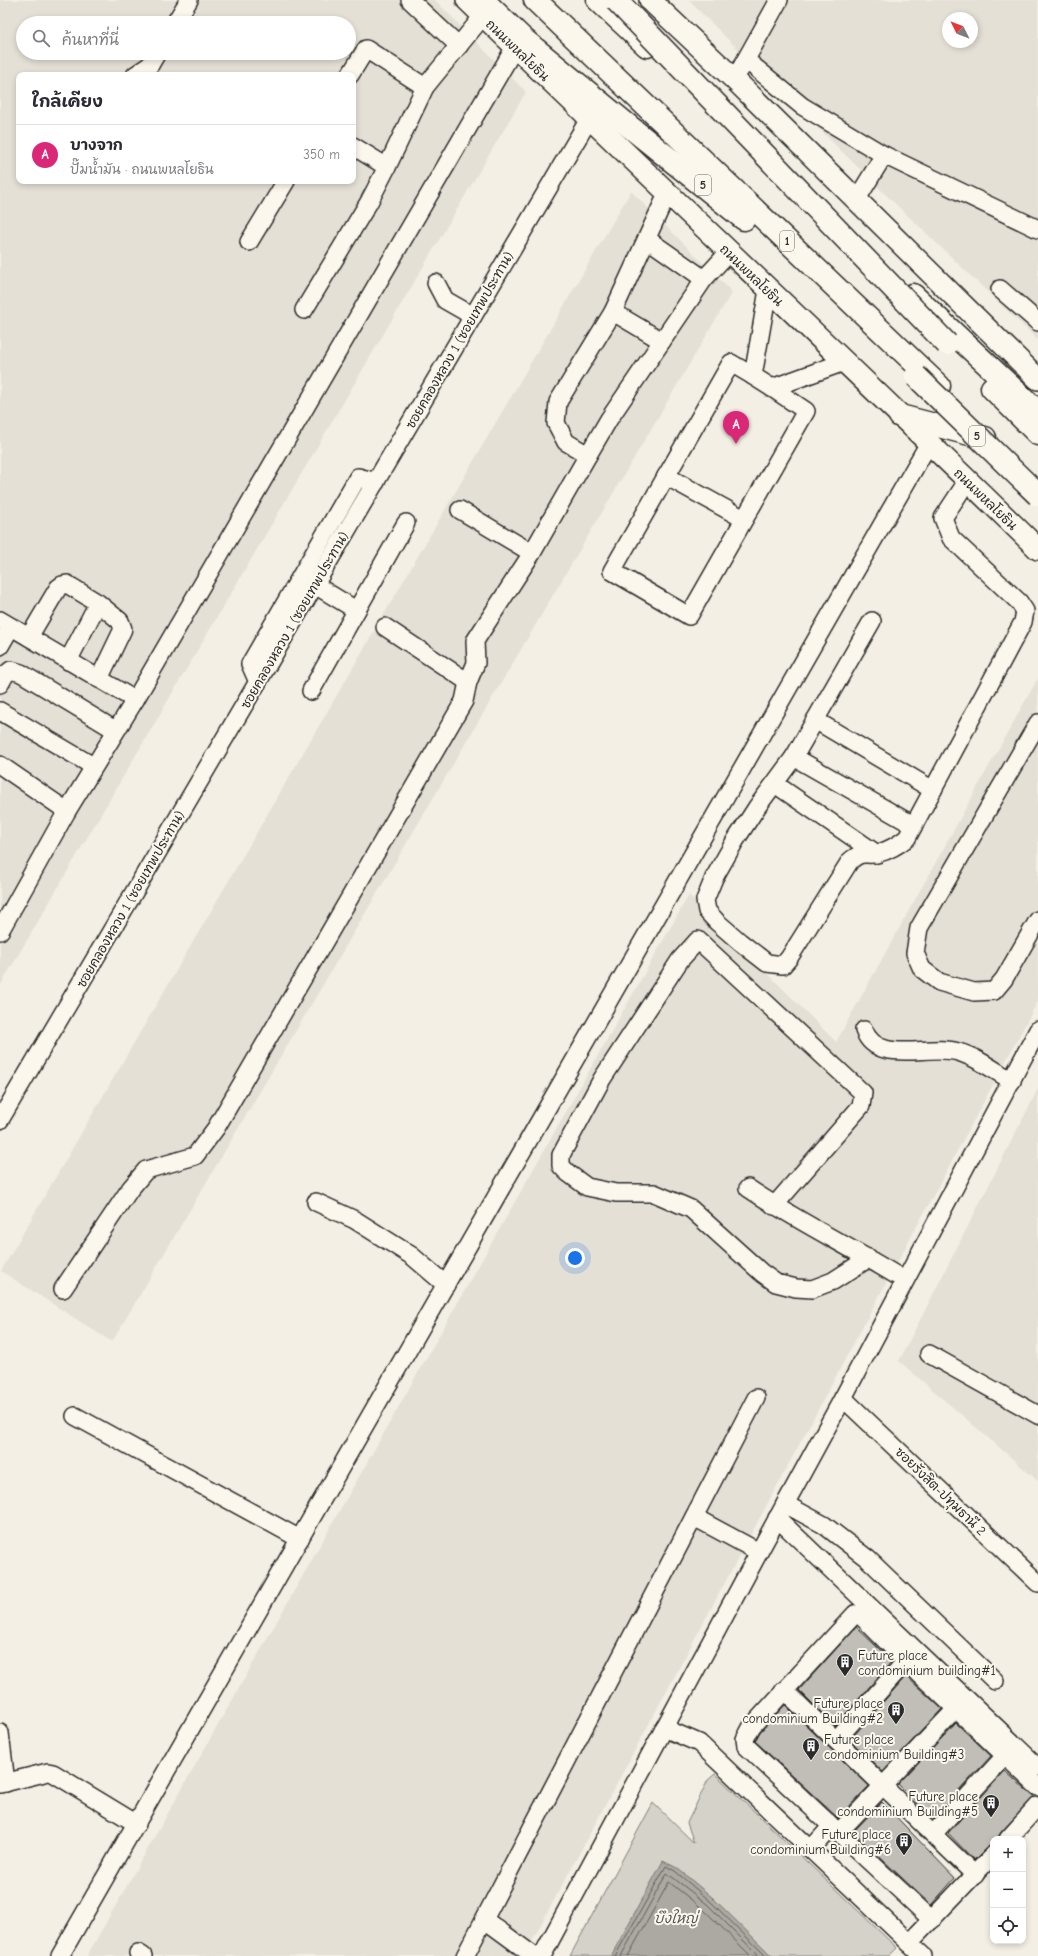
<!DOCTYPE html>
<html lang="th">
<head>
<meta charset="utf-8">
<style>
	:root { --surface:#fff; --page:#f2f2f3; --text:#2b2b33; --muted:#7c7c81; --line:#e1e1e2; --accent:#db2777 }
	body { margin:0; font-family:"Comic Neue","Playpen Sans Thai",sans-serif; background:var(--page); color:var(--text) }
	.controls { position:absolute; right:12px; bottom:12px; display:grid; overflow:hidden; border-radius:8px; box-shadow:0 2px 6px #0003 }
	.controls button { width:36px; height:36px; display:grid; place-items:center; padding:0; border:0; border-bottom:1px solid var(--line); background:var(--surface); color:var(--text); font:20px sans-serif }
	.compass { position:absolute; left:942px; top:12px; width:36px; height:36px; border-radius:50%; background:var(--surface); box-shadow:0 2px 6px #0003; rotate:312deg }
	.you { position:absolute; left:575px; top:1258px; width:14px; height:14px; margin:-10px; border:3px solid #fff; border-radius:50%; background:#1a73e8; box-shadow:0 0 0 6px #1a73e833 }
	.badge { display:grid; place-items:center; width:26px; height:26px; border-radius:50%; background:var(--accent); color:#fff; font-size:13px; font-weight:700 }
	.pin { position:absolute; translate:-50% -33px; filter:drop-shadow(0 1px 2px #0008) }
	.pin::after { content:''; position:absolute; top:21px; width:14px; height:12px; background:inherit; clip-path:polygon(0 0,100% 0,50% 100%) }
	.list { margin:0; padding:0; list-style:none }
	h2 { display:flex; justify-content:space-between; align-items:center; height:52px; margin:0; padding:0 16px; font-size:17px }
	h2 small { font-size:13px; font-weight:400; color:var(--muted) }
	.list li { display:grid; grid-template-columns:26px 1fr auto; gap:12px; align-items:center; box-sizing:border-box; height:60px; padding:0 16px; border-top:1px solid var(--line) }
	.list b { display:block; font-size:15px; white-space:nowrap }
	.list p { margin:0; font-size:13px; white-space:nowrap; color:var(--muted) }
	.list em { font-size:13px; font-style:normal; color:var(--muted) }
	.icon { flex:none; width:22px; height:22px; fill:none; stroke:currentColor; stroke-width:2; stroke-linecap:round; stroke-linejoin:round }
	.map { position:relative; flex:none; width:1038px; height:1956px; overflow:hidden }
	.search { position:absolute; background:var(--surface); box-shadow:0 2px 6px #0003; left:16px; top:16px; width:340px; height:44px; display:flex; align-items:center; gap:10px; box-sizing:border-box; padding:0 14px; border-radius:22px; color:var(--muted); font-size:15px }
	.panel { position:absolute; background:var(--surface); box-shadow:0 2px 6px #0003; left:16px; top:72px; width:340px; height:112px; border-radius:8px }
	.map>svg:first-child { display:block }
</style>
</head>
<body>
<div class="map">
<svg width="1038" height="1956" viewBox="0 0 1038 1956">
	<rect width="100%" height="100%" fill="#f3efe4"/>
	<filter id="ink" filterUnits="userSpaceOnUse"><feTurbulence type="fractalNoise" baseFrequency=".025" numOctaves="2"/><feDisplacementMap in="SourceGraphic" scale="8" xChannelSelector="R" yChannelSelector="G"/><feConvolveMatrix kernelMatrix="1 2 1 2 8 2 1 2 1" color-interpolation-filters="sRGB"/></filter>
	<g filter="url(#ink)">
		<g fill="#e4e0d6" fill-rule="evenodd">
			<path d="M0,0H435L526,92L0,986ZM23,23H349V53H23ZM19,75H353V181H19Z"/>
			<path d="M688,0H1038V340L882,191ZM948,18H972V42H948Z"/>
			<polygon points="631,191 732,292 112,1342 1,1271"/>
			<polygon points="1038,678 1038,1001 524,1956 87,1956 689,895 836,1042"/>
			<polygon points="1038,1089 1038,1481 899,1361"/>
		</g>
		<polygon fill="#d5d2c9" stroke="#807e7a" points="715,1774 897,1948 889,1956 570,1956 653,1803 694,1843 687,1823 708,1780"/>
		<polygon fill="#aca9a2" stroke="#787772" points="663,1861 677,1868 713,1898 772,1956 611,1956"/>
		<g fill="none" stroke-linecap="round" stroke-linejoin="round">
			<g stroke="#5f5d5b" stroke-width="1">
				<polyline points="615,1956 666,1866 675,1871 710,1901 766,1956"/>
				<polyline points="621,1956 667,1873 707,1904 759,1956"/>
				<polyline points="628,1956 669,1882 703,1909 751,1956"/>
			</g>
		</g>
		<g fill="#c0beb6" stroke="#2b2b2b">
			<polygon points="856,1627 892,1661 835,1726 799,1690"/>
			<polygon points="906,1676 942,1709 883,1772 850,1740"/>
			<polygon points="785,1705 869,1786 838,1818 755,1741 760,1732"/>
			<polygon points="956,1723 991,1756 933,1819 898,1784"/>
			<polygon points="1005,1771 1034,1797 1001,1832 997,1839 993,1839 991,1845 986,1848 974,1860 948,1833"/>
			<polygon points="882,1802 955,1878 931,1905 853,1832"/>
		</g>
		<g fill="none" stroke-linecap="round" stroke-linejoin="round">
			<defs>
				<g id="minor">
					<polyline points="410,0 459,46"/>
					<polyline points="175,23 189,0"/>
					<polyline points="746,60 802,106 884,155 1038,229"/>
					<polyline points="740,70 779,0"/>
					<polyline points="135,75 150,65 157,53"/>
					<polyline points="350,75 366,49 425,87"/>
					<polyline points="353,146 387,167"/>
					<polyline points="667,194 613,312 662,341 704,279 729,252"/>
					<polyline points="857,199 884,155"/>
					<polyline points="647,239 704,279"/>
					<polyline points="249,242 286,181"/>
					<polyline points="436,283 445,300 473,316"/>
					<polyline points="1000,289 1038,322"/>
					<polyline points="768,290 753,376 772,388 844,362"/>
					<polyline points="304,310 369,202 387,167 425,87 483,16"/>
					<polyline points="613,312 558,402 556,423 566,442 588,455 609,419 662,341"/>
					<polyline points="753,376 731,363 612,571 689,616 806,411 772,388"/>
					<polyline points="666,476 744,519"/>
					<polyline points="460,510 532,553"/>
					<polyline points="315,585 356,610"/>
					<polyline points="98,603 120,621 123,629 99,679"/>
					<polyline points="0,620 135,700"/>
					<path d="M872,621L794,757L757,807L735,841L714,878L705,900L707,911L717,922L740,942L767,963L783,965L789,958L850,861C864,849 865,857 879,853C890,850 898,845 907,838L1023,622L1025,611L1019,602L951,538L943,518L968,480"/>
					<polyline points="385,627 468,682"/>
					<polyline points="29,637 58,588 62,585 67,584 98,603 68,661"/>
					<polyline points="0,646 11,627"/>
					<polyline points="258,682 250,664 358,477 376,482"/>
					<polyline points="0,684 5,675 11,670 21,673 115,730"/>
					<polyline points="311,691 406,523"/>
					<polyline points="0,711 93,766"/>
					<polyline points="815,720 933,790"/>
					<polyline points="1038,723 919,928 915,953 922,969 939,982 974,992 994,991 1004,979 1038,920"/>
					<polyline points="794,757 913,825"/>
					<polyline points="0,765 67,811"/>
					<polyline points="775,784 877,854"/>
					<polyline points="0,931 67,811 135,700 515,47"/>
					<path d="M864,1030C877,1066 929,1043 958,1052C977,1057 995,1071 1012,1081"/>
					<polyline points="0,1120 589,119"/>
					<path d="M748,1188C798,1222 853,1248 904,1280"/>
					<polyline points="316,1202 355,1220 412,1256 446,1285"/>
					<polyline points="774,1206 861,1106 863,1093 698,940 680,960 602,1079 561,1155 561,1166 568,1173 587,1187 616,1193 654,1193 691,1209 762,1273 776,1283 796,1288 812,1289 833,1281 869,1258"/>
					<polyline points="63,1289 130,1189 146,1170 195,1156 216,1128 464,701 468,682 476,663 475,641 532,553 588,455"/>
					<polyline points="929,1354 1038,1415"/>
					<polyline points="843,1398 1038,1583"/>
					<polyline points="75,1416 300,1539"/>
					<polyline points="785,1504 824,1525 868,1559 995,1681"/>
					<polyline points="694,1517 759,1552"/>
					<polyline points="777,1518 1038,1767"/>
					<polyline points="784,1690 975,1875"/>
					<polyline points="664,1728 699,1743 923,1956"/>
					<polyline points="0,1733 6,1783"/>
					<polyline points="836,1740 906,1661"/>
					<polyline points="0,1784 48,1772 53,1773 137,1824"/>
					<polyline points="838,1833 956,1709"/>
					<polyline points="933,1834 1005,1756"/>
					<polyline points="1008,1839 1038,1806"/>
					<polyline points="811,1849 831,1827"/>
					<polyline points="485,1920 534,1956"/>
					<polyline points="932,1920 746,1746 745,1739 752,1726 855,1614 862,1617 906,1661 1038,1787"/>
					<polyline points="909,1943 993,1855"/>
					<polyline points="138,1953 143,1956"/>
					<polyline points="60,1956 929,443"/>
					<polyline points="465,1956 756,1398"/>
					<polyline points="542,1956 759,1552 843,1398 1038,1030"/>
				</g>
				<g id="major">
					<path d="M467,0C656,184 850,364 1038,549"/>
					<polyline points="650,0 734,79 1038,379"/>
				</g>
				<g id="highway">
					<polyline points="483,0 522,38 625,123 744,219"/>
					<polyline points="535,0 939,386"/>
					<polyline points="598,0 647,46"/>
					<polyline points="913,295 1038,412"/>
					<polyline points="992,388 1038,434"/>
					<polyline points="900,416 985,438"/>
				</g>
			</defs>
			<use href="#minor" stroke="#2b2b2b" stroke-width="20"/>
			<use href="#major" stroke="#2b2b2b" stroke-width="24"/>
			<use href="#highway" stroke="#2b2b2b" stroke-width="25"/>
			<use href="#minor" stroke="#fbf7ec" stroke-width="17"/>
			<use href="#major" stroke="#fbf7ec" stroke-width="21"/>
			<use href="#highway" stroke="#fbf7ec" stroke-width="22"/>
			<defs>
				<g id="highway-bridge">
					<polyline points="616,0 947,344"/>
					<polyline points="916,376 1038,495"/>
				</g>
			</defs>
			<use href="#highway-bridge" stroke="#2b2b2b" stroke-width="25" stroke-linecap="butt"/>
			<use href="#highway-bridge" stroke="#fbf7ec" stroke-width="22"/>
		</g>
	</g>
	<defs>
		<symbol id="building-pin" viewBox="-11 -11 22 30"><path d="M0 17L-7.5 6A9.5 9.5 0 1 1 7.5 6Z" fill="#2b2b2b" stroke="#fbf7ec"/><path d="M-4-6H4V6H1V3H-1V6H-4ZM-2.5-4.3h1.7v1.8h-1.7ZM.8-4.3h1.7v1.8H.8ZM-2.5-1h1.7V.8h-1.7ZM.8-1h1.7V.8H.8Z" fill="#fff"/></symbol>
	</defs>
	<g fill-rule="evenodd">
		<use href="#building-pin" x="835" y="1652" width="20" height="27"/>
		<use href="#building-pin" x="886" y="1700" width="20" height="27"/>
		<use href="#building-pin" x="801" y="1736" width="20" height="27"/>
		<use href="#building-pin" x="981" y="1793" width="20" height="27"/>
		<use href="#building-pin" x="894" y="1831" width="20" height="27"/>
	</g>
	<g text-anchor="middle" stroke-width="4" stroke-linejoin="round" paint-order="stroke">
		<g fill="#fbf7ec" stroke="#696865" stroke-width="1">
			<rect x="695" y="175" width="16" height="20" rx="3"/>
			<rect x="780" y="231" width="14" height="20" rx="3"/>
			<rect x="969" y="426" width="16" height="20" rx="3"/>
		</g>
		<g font-size="12" font-weight="bold" fill="#2b2b2b">
			<text x="703" y="189">5</text>
			<text x="787" y="245">1</text>
			<text x="977" y="440">5</text>
		</g>
		<g font-size="13" fill="#2b2b2b" stroke="#fbf7ec">
			<text transform="translate(518 50) rotate(44)" y="5">ถนนพหลโยธิน</text>
			<text transform="translate(752 275) rotate(44)" y="5">ถนนพหลโยธิน</text>
			<text transform="translate(459 340) rotate(-60)" y="5">ซอยคลองหลวง 1 (ซอยเทพประทาน)</text>
			<text transform="translate(986 499) rotate(44)" y="5">ถนนพหลโยธิน</text>
			<text transform="translate(294 620) rotate(-60)" y="5">ซอยคลองหลวง 1 (ซอยเทพประทาน)</text>
			<text transform="translate(130 899) rotate(-60)" y="5">ซอยคลองหลวง 1 (ซอยเทพประทาน)</text>
			<text transform="translate(941 1491) rotate(44)" y="5">ซอยรังสิต-ปทุมธานี 2</text>
		</g>
		<g font-size="13" fill="#2b2b2b" stroke="#fbf7ec" text-anchor="end">
			<text x="858" y="1660" text-anchor="start">Future place<tspan x="858" dy="15">condominium building#1</tspan></text>
			<text x="883" y="1708">Future place<tspan x="883" dy="15">condominium Building#2</tspan></text>
			<text x="824" y="1744" text-anchor="start">Future place<tspan x="824" dy="15">condominium Building#3</tspan></text>
			<text x="978" y="1801">Future place<tspan x="978" dy="15">condominium Building#5</tspan></text>
			<text x="891" y="1839">Future place<tspan x="891" dy="15">condominium Building#6</tspan></text>
		</g>
		<g font-size="14" font-style="italic" fill="#585755" stroke="#fbf7ec">
			<text x="676" y="1923">บึงใหญ่</text>
		</g>
	</g>
</svg>
<div class="controls">
<button>+</button>
<button>−</button>
<button><svg class="icon" aria-label="locate" viewBox="0 0 24 24"><circle cx="12" cy="12" r="6"/><path d="M12 2v4M12 18v4M2 12h4M18 12h4"/></svg></button>
</div>
<svg class="compass" viewBox="-18 -18 36 36"><path d="M0-13l5 13h-10z" fill="#e53935"/><path d="M0 13l5-13h-10z" fill="#7c7c81"/></svg>
<div class="you"></div>
<div class="pin badge" style="left:736px;top:444px">A</div>
<div class="search"><svg class="icon" aria-label="search" viewBox="0 0 24 24"><circle cx="10" cy="10" r="6"/><path d="M15 15l6 6"/></svg>ค้นหาที่นี่</div>
<section class="panel">
<h2>ใกล้เคียง<small></small></h2>
<ul class="list">
<li><span class="badge">A</span><div><b>บางจาก</b><p>ปั๊มน้ำมัน · ถนนพหลโยธิน</p></div><em>350 m</em></li>
</ul>
</section>
</div>
</body>
</html>
